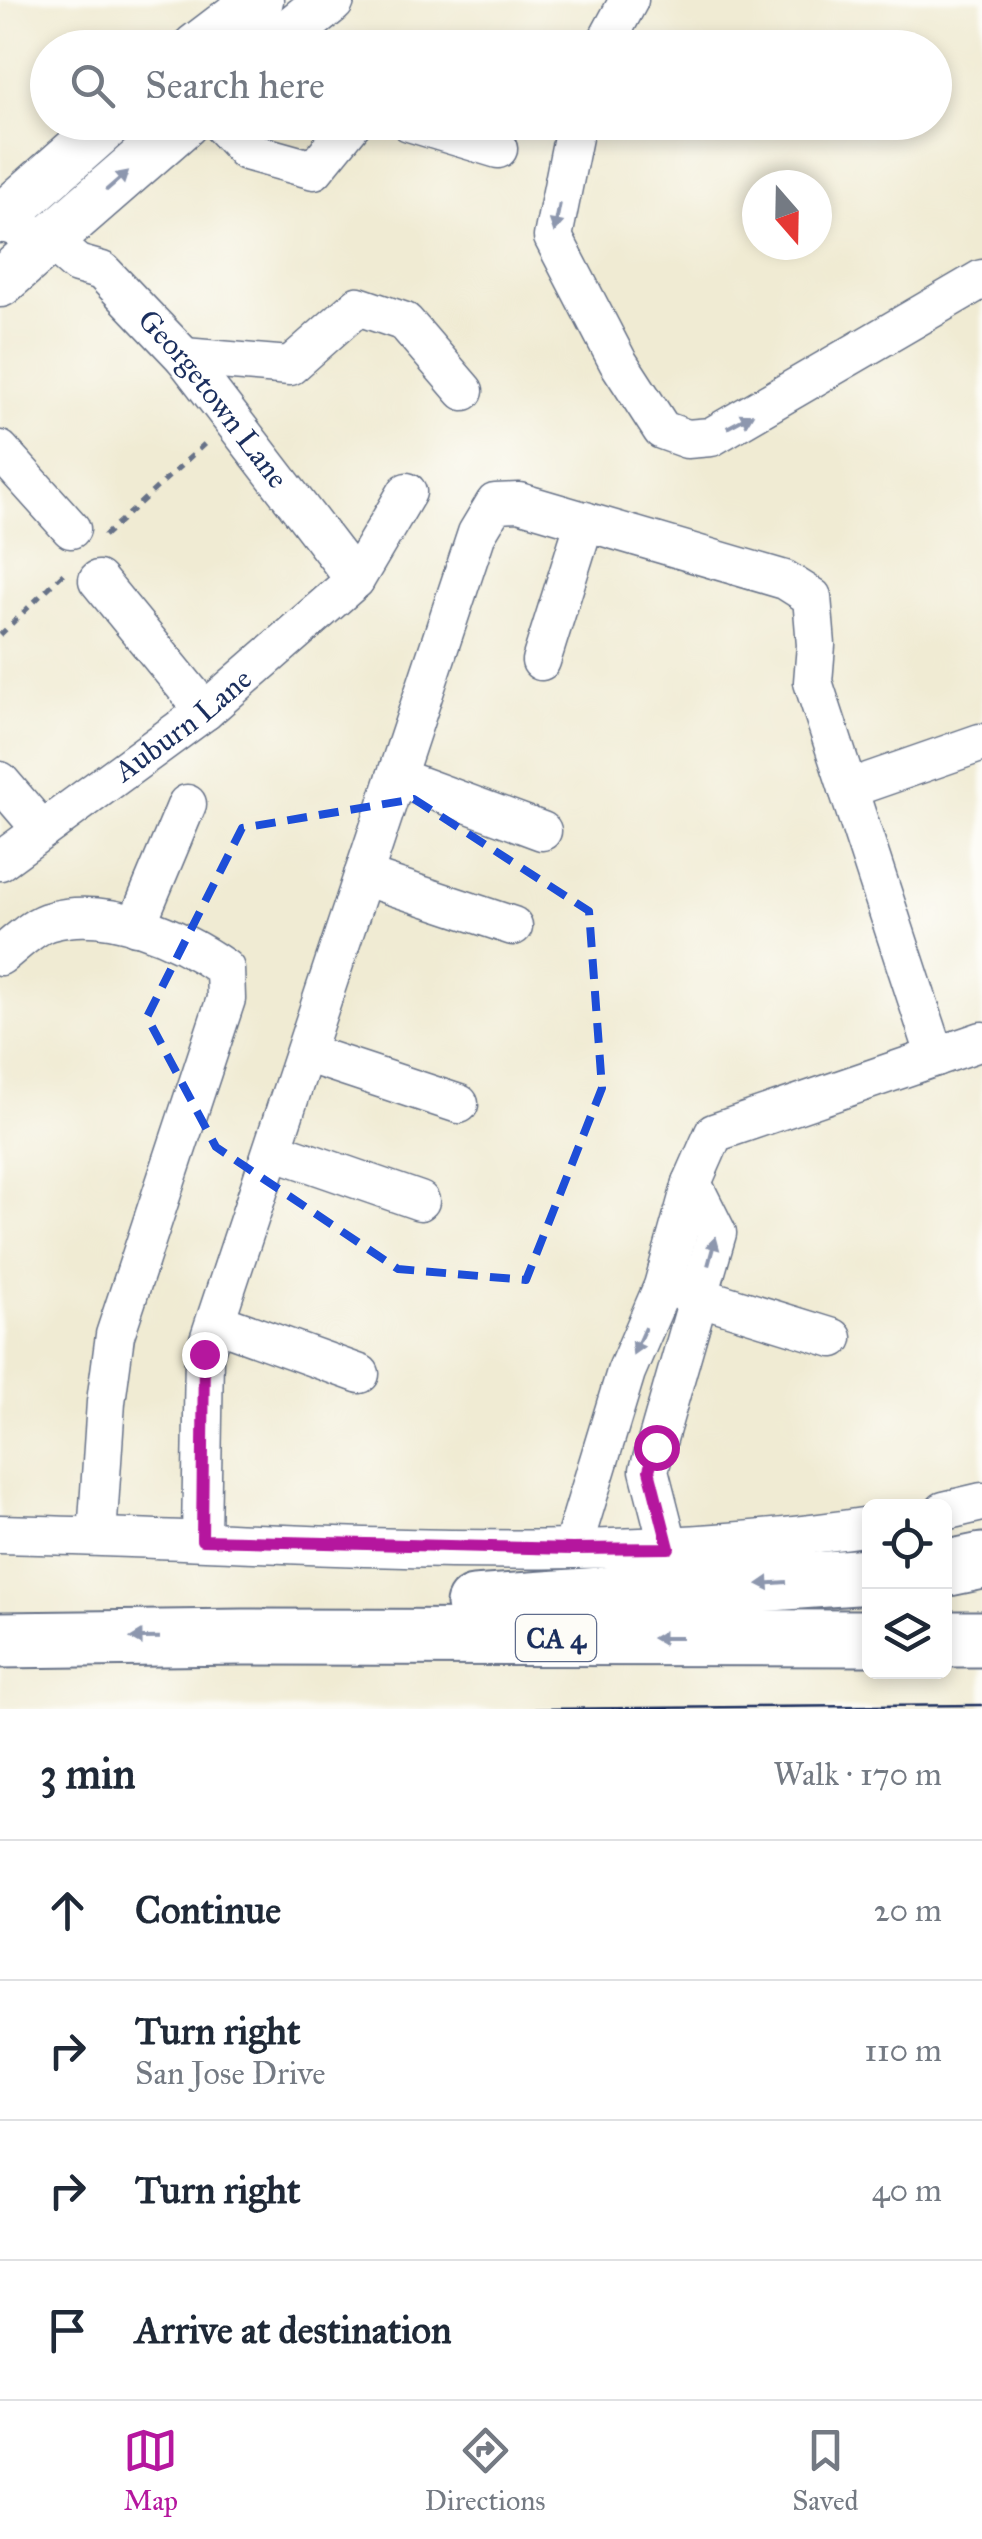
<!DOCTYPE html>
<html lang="en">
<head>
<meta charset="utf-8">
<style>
	:root { --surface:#fff; --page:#f6f6f7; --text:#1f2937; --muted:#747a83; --line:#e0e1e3; --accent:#b5179e }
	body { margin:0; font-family:"IM FELL Great Primer",serif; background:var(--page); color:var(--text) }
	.controls { position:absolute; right:30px; bottom:30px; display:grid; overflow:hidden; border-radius:15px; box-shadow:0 5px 15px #0003 }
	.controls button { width:90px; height:90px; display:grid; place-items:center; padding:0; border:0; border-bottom:2px solid var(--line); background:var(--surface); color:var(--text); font:50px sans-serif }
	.compass { position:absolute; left:742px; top:170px; width:90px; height:90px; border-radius:50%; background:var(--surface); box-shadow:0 5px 15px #0003; rotate:160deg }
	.stop { position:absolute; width:30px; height:30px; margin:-22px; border:8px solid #b5179e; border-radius:50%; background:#fff }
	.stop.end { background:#b5179e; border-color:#fff; box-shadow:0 2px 10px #0008 }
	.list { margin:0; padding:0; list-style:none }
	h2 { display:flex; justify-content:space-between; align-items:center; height:130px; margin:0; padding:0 40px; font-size:42px }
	h2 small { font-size:32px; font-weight:400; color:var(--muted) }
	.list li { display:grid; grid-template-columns:65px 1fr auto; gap:30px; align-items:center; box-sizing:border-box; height:140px; padding:0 40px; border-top:2px solid var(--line) }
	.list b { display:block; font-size:38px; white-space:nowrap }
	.list p { margin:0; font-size:32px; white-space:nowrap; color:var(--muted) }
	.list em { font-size:32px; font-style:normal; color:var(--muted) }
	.icon { flex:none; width:55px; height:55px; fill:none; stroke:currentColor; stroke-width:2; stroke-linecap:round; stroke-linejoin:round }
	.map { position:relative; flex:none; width:982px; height:1709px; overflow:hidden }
	.search { position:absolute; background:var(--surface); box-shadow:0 5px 15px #0003; left:30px; right:30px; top:30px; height:110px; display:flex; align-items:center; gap:25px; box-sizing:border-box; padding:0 35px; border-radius:55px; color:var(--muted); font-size:38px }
	.sheet { height:690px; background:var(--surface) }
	nav { display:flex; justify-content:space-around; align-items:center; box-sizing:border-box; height:140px; border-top:2px solid var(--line); background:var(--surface); font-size:28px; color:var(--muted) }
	nav a { display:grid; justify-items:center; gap:5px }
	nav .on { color:var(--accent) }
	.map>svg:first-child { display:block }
</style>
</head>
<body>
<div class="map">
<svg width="982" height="1709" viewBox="0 0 982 1709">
	<rect width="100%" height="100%" fill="#fdfcf7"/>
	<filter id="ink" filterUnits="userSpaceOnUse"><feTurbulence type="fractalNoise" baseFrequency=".01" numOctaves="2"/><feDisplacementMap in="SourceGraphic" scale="20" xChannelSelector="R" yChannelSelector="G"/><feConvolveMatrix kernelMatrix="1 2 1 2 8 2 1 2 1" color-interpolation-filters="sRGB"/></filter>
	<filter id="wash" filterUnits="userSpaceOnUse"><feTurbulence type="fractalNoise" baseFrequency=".0048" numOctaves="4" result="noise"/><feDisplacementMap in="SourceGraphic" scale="40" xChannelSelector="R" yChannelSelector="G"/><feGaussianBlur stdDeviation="2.25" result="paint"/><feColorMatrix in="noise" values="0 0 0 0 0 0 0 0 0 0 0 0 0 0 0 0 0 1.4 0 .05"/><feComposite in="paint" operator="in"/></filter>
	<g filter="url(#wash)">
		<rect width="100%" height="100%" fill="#f0ebd3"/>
	</g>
	<g filter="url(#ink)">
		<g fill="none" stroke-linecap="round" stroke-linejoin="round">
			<defs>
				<g id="minor">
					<polyline points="603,48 629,0"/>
					<polyline points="219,122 246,151 314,170 353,122"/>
					<polyline points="409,122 498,149"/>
					<polyline points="576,122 553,237 618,362 662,430 687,439 711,437 982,279"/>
					<path id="s1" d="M0,221L49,240L77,264L102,271L184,357L355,580"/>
					<polyline points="184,357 290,366 358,306 405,322 464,391"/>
					<polyline points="0,450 71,529"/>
					<polyline points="98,580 205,711"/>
					<polyline points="541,661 585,521"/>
					<polyline points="396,777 542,831"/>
					<polyline points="0,781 42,830"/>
					<polyline points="848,789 980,743"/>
					<path id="s2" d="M0,861L205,711L355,580L407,492"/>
					<polyline points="363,876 513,926"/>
					<polyline points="136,926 187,804"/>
					<path d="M0,956C15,945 33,925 51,921C107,905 180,937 225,969L226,999L115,1335L106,1402L97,1536"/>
					<polyline points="305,1053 459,1104"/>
					<polyline points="273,1150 420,1201"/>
					<polyline points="675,1289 833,1338"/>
					<polyline points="216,1322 360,1374"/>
					<polyline points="944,1511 982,1502"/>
					<path d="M0,1534C288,1540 585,1570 870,1526"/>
					<polyline points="201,1539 204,1355 477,533 495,503 519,502 785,580 812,597 816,645 813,682 936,1057"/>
					<polyline points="669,1548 649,1470 717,1233 692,1183"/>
					<polyline points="572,1549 626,1372 663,1286 692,1183 714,1133 982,1041"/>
				</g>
				<g id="major">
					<polyline points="196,48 259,0"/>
					<polyline points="271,48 330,0"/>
					<polyline points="0,219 110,122"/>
					<polyline points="0,283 185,122"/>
				</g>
				<g id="highway">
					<polyline points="944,1569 982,1561"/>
					<polyline points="474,1604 870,1576"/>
					<polyline points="944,1639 982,1639"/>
					<polyline points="0,1640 243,1637 870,1638"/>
				</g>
			</defs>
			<use href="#minor" stroke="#667187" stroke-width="41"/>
			<use href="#major" stroke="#667187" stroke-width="51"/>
			<use href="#highway" stroke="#667187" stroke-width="59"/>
			<g stroke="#667187" stroke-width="5" stroke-dasharray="8 8" stroke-linecap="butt">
				<polyline points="104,536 210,439"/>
				<polyline points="0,635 66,571"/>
			</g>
			<use href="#minor" stroke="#fff" stroke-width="38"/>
			<use href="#major" stroke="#fff" stroke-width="48"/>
			<use href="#highway" stroke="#fff" stroke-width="55"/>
			<polyline stroke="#1b2f5e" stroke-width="2.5" points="535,1709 982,1705"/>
		</g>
		<defs><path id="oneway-solid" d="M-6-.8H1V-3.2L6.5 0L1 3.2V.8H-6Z" transform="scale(2.5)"/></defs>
		<g fill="#8d97ae">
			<use href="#oneway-solid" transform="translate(117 181) rotate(-41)"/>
			<use href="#oneway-solid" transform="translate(557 218) rotate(101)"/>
			<use href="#oneway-solid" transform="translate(740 421) rotate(-28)"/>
			<use href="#oneway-solid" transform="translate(712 1251) rotate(-75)"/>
			<use href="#oneway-solid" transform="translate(639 1341) rotate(114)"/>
			<use href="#oneway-solid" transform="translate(772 1583) rotate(176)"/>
			<use href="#oneway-solid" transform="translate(145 1638) rotate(179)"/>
			<use href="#oneway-solid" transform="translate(667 1638) rotate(-180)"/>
		</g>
	</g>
	<g fill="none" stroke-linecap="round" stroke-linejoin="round" filter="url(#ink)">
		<polyline stroke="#b5179e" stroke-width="12" points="204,1354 202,1540 572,1549 669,1548 649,1470 656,1447"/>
	</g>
	<path fill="none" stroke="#1d4ed8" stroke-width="8" stroke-dasharray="20 12" stroke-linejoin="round" d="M414,799L589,911L602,1088L526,1280L398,1269L216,1147L147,1017L242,828Z"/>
	<g text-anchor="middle" stroke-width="8" stroke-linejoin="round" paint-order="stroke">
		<rect fill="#fdfcf7" stroke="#5f6c8c" stroke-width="2.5" x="516" y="1615" width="80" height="46" rx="8"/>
		<g font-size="28" font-weight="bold" fill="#1b2f5e">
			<text x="556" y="1648">CA 4</text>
		</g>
		<g font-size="30" fill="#1b2f5e" stroke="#fdfcf7">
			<text dy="10" stroke="none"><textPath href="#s1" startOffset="285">Georgetown Lane</textPath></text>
			<text dy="10" stroke="none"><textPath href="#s2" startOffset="228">Auburn Lane</textPath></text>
		</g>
	</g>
</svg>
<div class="controls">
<button><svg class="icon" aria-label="locate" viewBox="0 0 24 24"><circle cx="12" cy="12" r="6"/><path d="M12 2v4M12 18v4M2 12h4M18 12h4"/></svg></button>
<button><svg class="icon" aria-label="layers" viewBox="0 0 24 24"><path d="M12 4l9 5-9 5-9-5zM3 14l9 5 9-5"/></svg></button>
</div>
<svg class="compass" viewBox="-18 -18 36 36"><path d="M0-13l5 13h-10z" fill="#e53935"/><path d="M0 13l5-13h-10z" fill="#747a83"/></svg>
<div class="stop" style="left:656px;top:1447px"></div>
<div class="stop end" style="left:204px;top:1354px"></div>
<div class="search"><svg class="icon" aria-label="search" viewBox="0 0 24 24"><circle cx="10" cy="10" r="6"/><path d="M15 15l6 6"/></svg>Search here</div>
</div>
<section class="sheet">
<h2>3 min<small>Walk · 170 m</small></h2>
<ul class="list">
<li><svg class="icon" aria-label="ahead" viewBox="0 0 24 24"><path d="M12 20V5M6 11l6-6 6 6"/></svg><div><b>Continue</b></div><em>20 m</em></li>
<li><svg class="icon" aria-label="right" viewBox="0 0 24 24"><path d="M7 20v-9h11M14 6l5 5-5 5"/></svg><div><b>Turn right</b><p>San Jose Drive</p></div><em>110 m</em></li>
<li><svg class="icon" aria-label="right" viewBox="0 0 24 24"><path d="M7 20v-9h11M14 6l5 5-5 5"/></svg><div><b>Turn right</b></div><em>40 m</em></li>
<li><svg class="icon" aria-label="arrive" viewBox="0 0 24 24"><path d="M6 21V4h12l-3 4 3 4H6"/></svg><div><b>Arrive at destination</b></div></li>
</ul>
</section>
<nav>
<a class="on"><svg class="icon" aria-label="map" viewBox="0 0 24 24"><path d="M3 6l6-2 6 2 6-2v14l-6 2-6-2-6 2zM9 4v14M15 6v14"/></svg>Map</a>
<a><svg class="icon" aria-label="directions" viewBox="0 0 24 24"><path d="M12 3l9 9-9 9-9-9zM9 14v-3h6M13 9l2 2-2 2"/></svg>Directions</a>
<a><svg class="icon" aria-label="saved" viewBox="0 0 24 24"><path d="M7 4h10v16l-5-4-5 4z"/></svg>Saved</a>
</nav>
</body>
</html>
